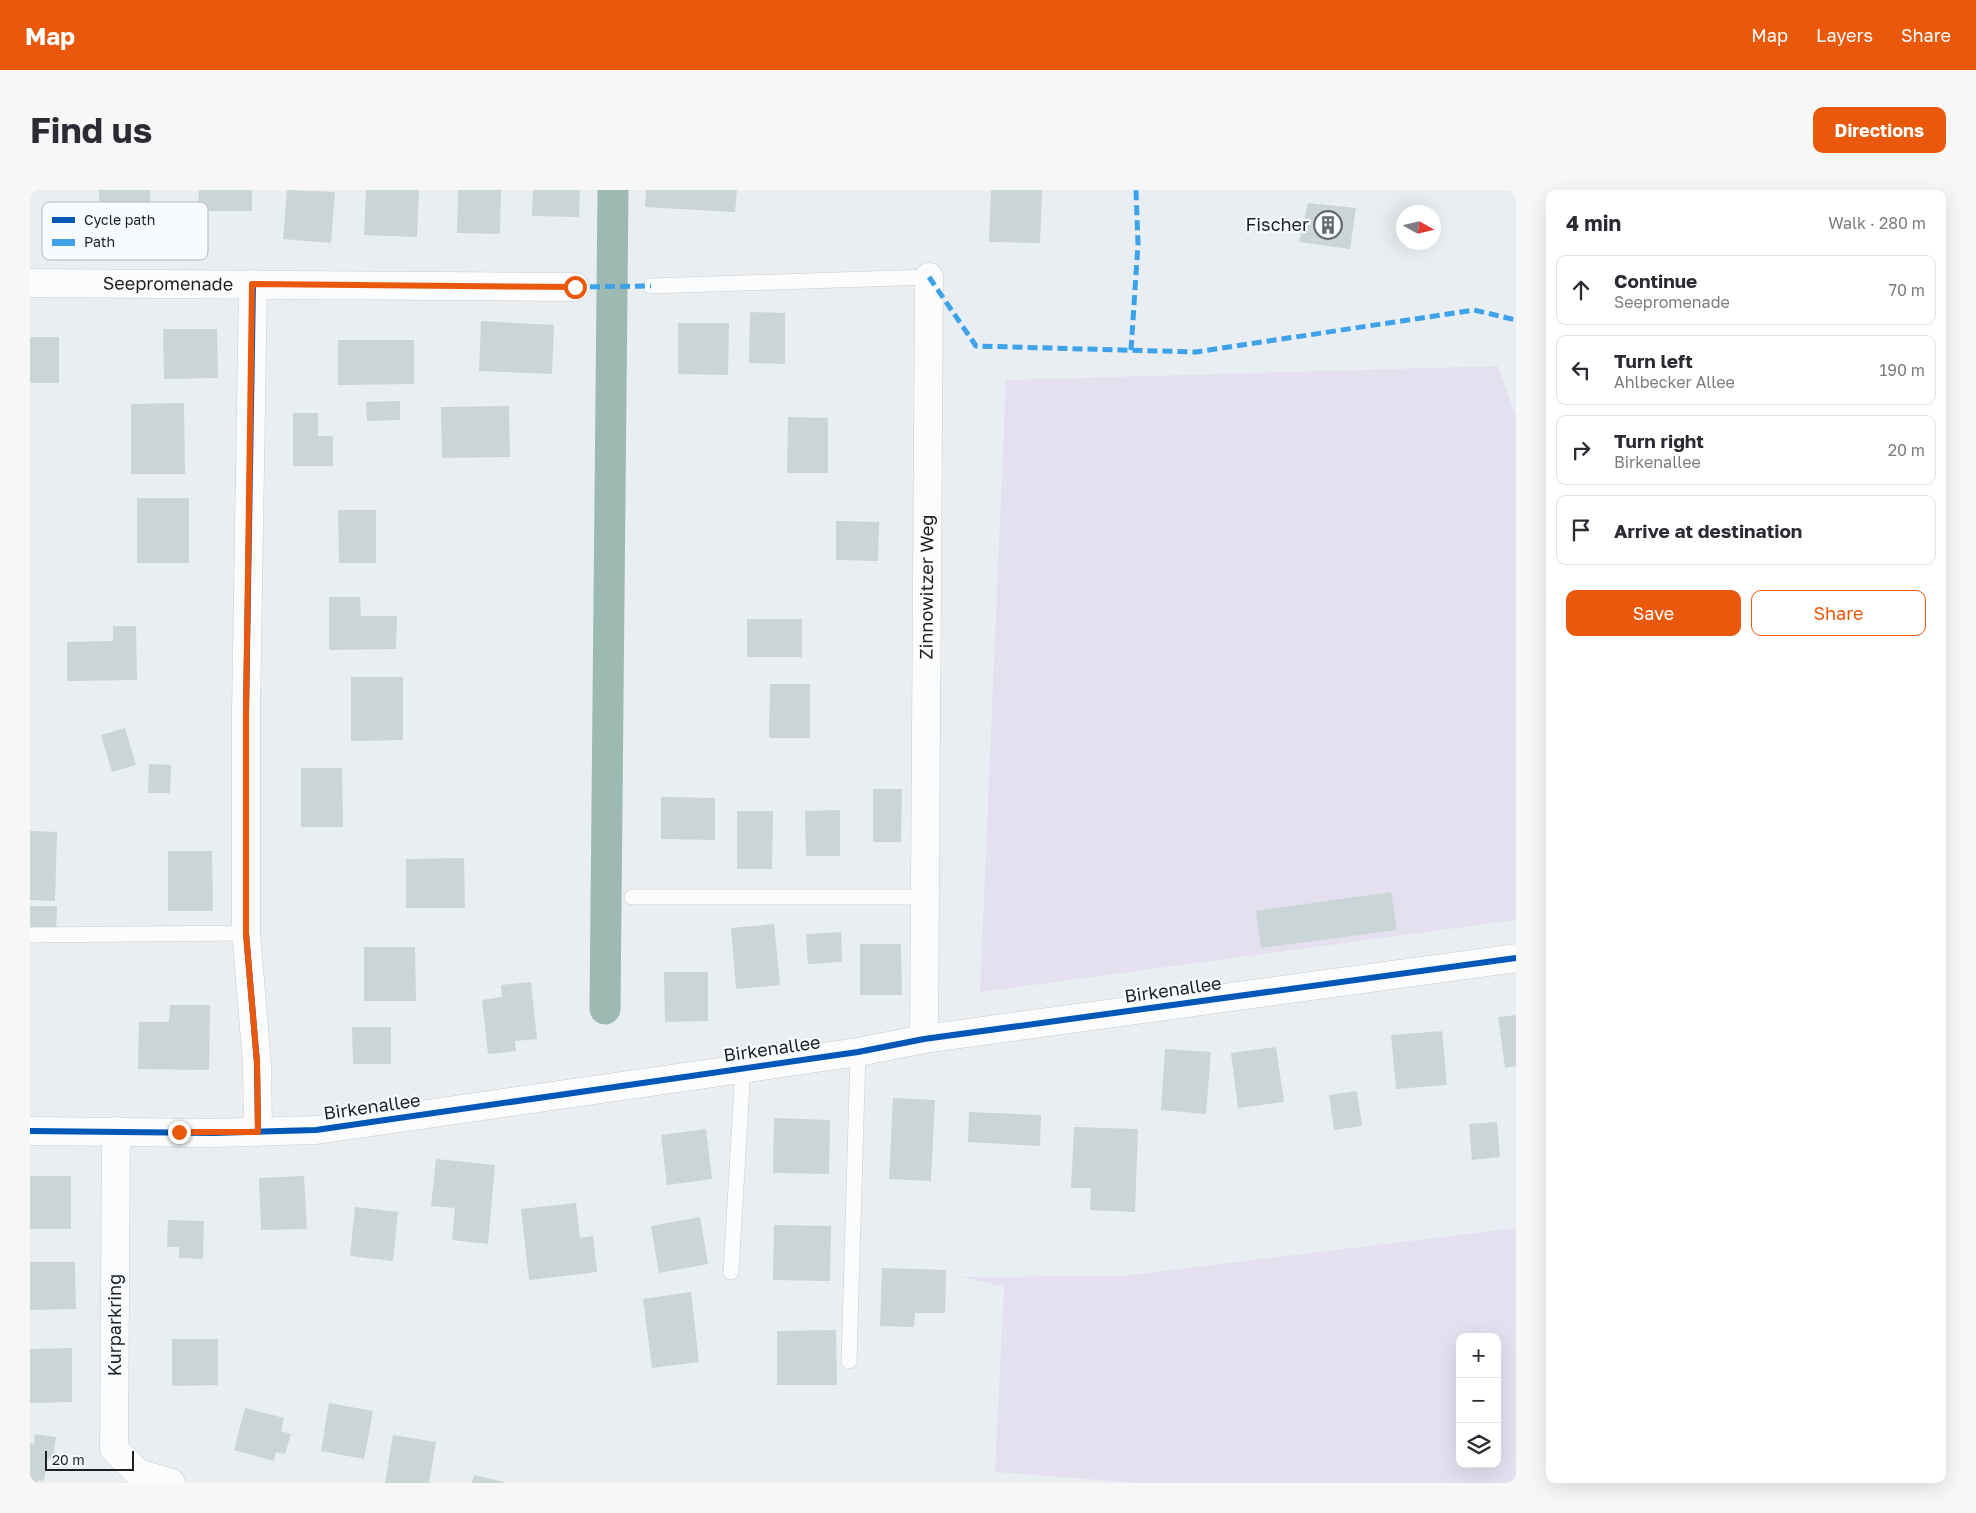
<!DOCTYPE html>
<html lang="en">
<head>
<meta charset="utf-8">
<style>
	:root { --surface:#fff; --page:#f7f7f7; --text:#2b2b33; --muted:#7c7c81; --line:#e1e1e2; --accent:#ea580c }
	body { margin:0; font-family:"Golos Text",sans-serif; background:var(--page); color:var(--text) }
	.controls { position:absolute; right:15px; bottom:15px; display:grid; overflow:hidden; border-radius:10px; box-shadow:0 5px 20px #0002 }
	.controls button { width:45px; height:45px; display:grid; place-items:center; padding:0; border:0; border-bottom:1px solid var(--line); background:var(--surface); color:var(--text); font:25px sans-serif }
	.compass { position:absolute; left:1366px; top:15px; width:45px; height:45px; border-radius:50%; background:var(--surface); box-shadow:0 5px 20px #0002; rotate:98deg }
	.scale { position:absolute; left:15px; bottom:12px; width:89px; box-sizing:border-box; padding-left:5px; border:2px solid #1c2022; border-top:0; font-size:14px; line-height:18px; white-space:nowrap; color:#1c2022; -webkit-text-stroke:4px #f7fbfe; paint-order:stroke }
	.stop { position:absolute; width:15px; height:15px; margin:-11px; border:4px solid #ea580c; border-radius:50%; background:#fff }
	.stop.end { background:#ea580c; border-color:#fff; box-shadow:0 1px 5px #0008 }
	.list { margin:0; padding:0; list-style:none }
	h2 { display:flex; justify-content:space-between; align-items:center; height:65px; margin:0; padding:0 20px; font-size:21px }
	h2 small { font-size:16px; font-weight:400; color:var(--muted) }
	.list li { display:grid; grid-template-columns:32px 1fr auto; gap:15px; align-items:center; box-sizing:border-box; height:70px; margin:0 10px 10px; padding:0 10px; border:1px solid var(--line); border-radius:10px }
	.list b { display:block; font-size:19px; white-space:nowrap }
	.list p { margin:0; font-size:16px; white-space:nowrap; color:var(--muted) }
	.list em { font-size:16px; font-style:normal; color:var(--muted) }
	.actions { display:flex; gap:10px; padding:15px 20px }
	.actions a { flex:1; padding:11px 0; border:1px solid var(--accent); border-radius:10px; text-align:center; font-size:18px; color:var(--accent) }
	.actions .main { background:var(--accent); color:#fff }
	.icon { flex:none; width:28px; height:28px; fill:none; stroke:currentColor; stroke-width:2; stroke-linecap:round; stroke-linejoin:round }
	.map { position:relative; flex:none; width:1486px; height:1293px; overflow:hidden; border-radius:10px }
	header { display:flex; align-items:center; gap:30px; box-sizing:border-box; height:70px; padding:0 25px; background:var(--accent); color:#fff }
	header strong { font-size:24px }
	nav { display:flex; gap:28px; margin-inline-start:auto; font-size:18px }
	.intro { display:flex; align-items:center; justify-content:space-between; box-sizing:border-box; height:120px; padding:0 30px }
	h1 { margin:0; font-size:35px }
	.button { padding:12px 22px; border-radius:10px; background:var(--accent); color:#fff; font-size:18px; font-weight:700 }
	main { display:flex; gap:30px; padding:0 30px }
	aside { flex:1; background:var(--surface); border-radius:10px; box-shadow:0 5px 20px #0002 }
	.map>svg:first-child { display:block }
</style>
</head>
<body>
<header>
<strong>Map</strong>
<nav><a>Map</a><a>Layers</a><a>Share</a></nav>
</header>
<div class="intro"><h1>Find us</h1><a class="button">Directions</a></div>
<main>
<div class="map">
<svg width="1486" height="1293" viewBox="0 0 1486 1293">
	<rect width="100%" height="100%" fill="#e9eef2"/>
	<g fill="#e4e0f0" fill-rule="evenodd">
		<polygon points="1468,176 1486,227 1486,730 950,802 976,190"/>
		<path d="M1486,1038V1293H1109L965,1282L974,1097L931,1087L1092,1086ZM1430,1147H1467V1274H1430Z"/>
	</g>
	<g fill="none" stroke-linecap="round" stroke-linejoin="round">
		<polyline stroke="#9dbab2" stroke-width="31" points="575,819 583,0"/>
	</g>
	<g fill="#cad5d8">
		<polygon points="69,0 120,0 121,45 70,46"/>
		<polygon points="169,0 222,0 222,21 168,21"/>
		<polygon points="257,0 305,2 301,53 253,49"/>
		<polygon points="336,0 389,0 387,47 334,45"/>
		<polygon points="428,0 471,0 470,44 427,43"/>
		<polygon points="503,0 550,0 549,27 502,26"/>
		<polygon points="616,0 707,0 705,22 615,17"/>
		<polygon points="961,0 1012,0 1010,53 959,52"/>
		<polygon points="1278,13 1326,18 1320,59 1269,52"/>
		<polygon points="720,122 755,123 755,174 719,173"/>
		<polygon points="451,131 524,135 522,184 449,181"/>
		<polygon points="648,133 699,133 698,185 648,184"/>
		<polygon points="133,139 187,139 188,188 134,189"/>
		<rect x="0" y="147" width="29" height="46"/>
		<polygon points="308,150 384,150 384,194 308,195"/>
		<polygon points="370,211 370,230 337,231 336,212"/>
		<polygon points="154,213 155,284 101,284 101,214"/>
		<polygon points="479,216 480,267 412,268 411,217"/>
		<polygon points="263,223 288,223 288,246 303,246 303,276 263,276"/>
		<polygon points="758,227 798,228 798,283 757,283"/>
		<rect x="107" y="308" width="52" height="65"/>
		<polygon points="308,320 346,320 346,373 309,373"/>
		<polygon points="806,331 849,332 848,371 806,370"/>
		<polygon points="299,407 330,407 331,426 367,426 366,459 299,460"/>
		<rect x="717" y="429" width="55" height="38"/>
		<polygon points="83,436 106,436 107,490 37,491 37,452 83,451"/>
		<polygon points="321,487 373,487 373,550 321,551"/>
		<polygon points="740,494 780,494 780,548 739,548"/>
		<polygon points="95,538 106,575 82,582 71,545"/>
		<polygon points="119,574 141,575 140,603 118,603"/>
		<polygon points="271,578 312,578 313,637 271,637"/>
		<polygon points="843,599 872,599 871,652 843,652"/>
		<polygon points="631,607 685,608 685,650 631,649"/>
		<polygon points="810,620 810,666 776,666 775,621"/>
		<polygon points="707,621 743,621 742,679 707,679"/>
		<polygon points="0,641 27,642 25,711 0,710"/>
		<polygon points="138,661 182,661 183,721 138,721"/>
		<polygon points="434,668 435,718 376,718 376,669"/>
		<polygon points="1361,702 1367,740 1231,758 1226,721"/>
		<polygon points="0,716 27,716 26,741 0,741"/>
		<polygon points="744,734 750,795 706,799 701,738"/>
		<polygon points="811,742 812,772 778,774 776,744"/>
		<polygon points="830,754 871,754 872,805 830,805"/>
		<polygon points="334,757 385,757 386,811 334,811"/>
		<polygon points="634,782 678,782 678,831 635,832"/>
		<polygon points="501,792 507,849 485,851 486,861 458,864 452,810 472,807 471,795"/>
		<polygon points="140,815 180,815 179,880 108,879 109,832 139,832"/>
		<polygon points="1486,825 1486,876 1475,878 1468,827"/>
		<polygon points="322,837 361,837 361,874 323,874"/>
		<polygon points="1412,841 1417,895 1366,899 1361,845"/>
		<polygon points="1246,857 1254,912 1208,918 1201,863"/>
		<polygon points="1135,859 1181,862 1176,924 1131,920"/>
		<polygon points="1327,901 1332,936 1304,940 1299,905"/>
		<polygon points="863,908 905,910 901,991 859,989"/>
		<polygon points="939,922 1011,925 1010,956 938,952"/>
		<polygon points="744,928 800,930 799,984 743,983"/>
		<polygon points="1467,932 1470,967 1442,970 1439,934"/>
		<polygon points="1044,937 1108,939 1105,1022 1060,1020 1061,998 1041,998"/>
		<polygon points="676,939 682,989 637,995 631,945"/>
		<polygon points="406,969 465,975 458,1054 422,1050 425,1018 401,1016"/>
		<rect x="0" y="986" width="41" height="53"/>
		<polygon points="274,986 277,1039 231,1040 229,988"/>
		<polygon points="546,1013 550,1048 563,1046 567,1082 499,1090 491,1019"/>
		<polygon points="325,1017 368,1022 363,1071 320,1066"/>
		<polygon points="670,1027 678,1074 629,1083 621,1036"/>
		<polygon points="138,1030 174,1031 173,1069 149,1068 149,1057 137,1057"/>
		<polygon points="744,1035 801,1036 800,1091 743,1090"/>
		<polygon points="0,1072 45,1072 46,1119 0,1120"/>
		<polygon points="852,1078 916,1080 915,1123 885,1123 884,1137 850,1136"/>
		<polygon points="661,1102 669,1172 622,1178 613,1109"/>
		<polygon points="806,1140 807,1195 747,1195 747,1141"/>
		<polygon points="142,1149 188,1149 188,1195 142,1196"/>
		<polygon points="42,1158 42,1212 0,1213 0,1159"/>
		<polygon points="299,1213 343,1221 334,1269 291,1261"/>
		<polygon points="215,1218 254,1228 251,1241 261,1244 255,1264 246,1262 244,1271 204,1260"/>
		<polygon points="5,1244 26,1247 23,1270 17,1269 14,1291 8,1290 8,1293 0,1293 0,1253 4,1254"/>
		<polygon points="363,1245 406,1252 399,1293 355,1293"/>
		<polygon points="444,1285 474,1292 474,1293 442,1293"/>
	</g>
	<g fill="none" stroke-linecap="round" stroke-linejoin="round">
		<defs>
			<g id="lane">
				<polyline points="621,96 899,87"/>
				<polyline points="602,707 895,707"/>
				<polyline points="0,745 216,743"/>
				<polyline points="701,1082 713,878"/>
				<polyline points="819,1171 828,862"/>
			</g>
			<g id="street">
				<path id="s1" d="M0,93L545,97"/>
				<polyline points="223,94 216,523 216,743 227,873 228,942"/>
				<path id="s2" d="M894,849L899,87"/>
				<polyline points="0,941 184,943 286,940 828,862 894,849 1486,768"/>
				<polyline points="86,941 84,1259 108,1283 141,1293"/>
			</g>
		</defs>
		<use href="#lane" stroke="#c8cccf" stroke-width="16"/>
		<use href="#street" stroke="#c8cccf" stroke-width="29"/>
		<use href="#lane" stroke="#fcfcfd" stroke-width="15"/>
		<use href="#street" stroke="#fcfcfd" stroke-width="28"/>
		<g stroke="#3da2ea" stroke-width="5" stroke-dasharray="10 5" stroke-linecap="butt">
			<polyline points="899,87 946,156 1166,162 1444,120 1486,130"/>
			<polyline points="545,97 621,96"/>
			<polyline points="1101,160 1108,54 1106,0"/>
		</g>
		<defs>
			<g id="cycleway">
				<polyline points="223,94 216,523 216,743 227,873 228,942"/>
				<polyline points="0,941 184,943 286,940 828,862 894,849 1486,768"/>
			</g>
		</defs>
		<use href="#cycleway" stroke="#f7fbfe" stroke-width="9"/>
		<use href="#cycleway" stroke="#0057b8" stroke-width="6"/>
	</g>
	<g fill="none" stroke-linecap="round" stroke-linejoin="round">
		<polyline stroke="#ea580c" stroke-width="6" points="149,942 228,942 227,873 216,743 216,523 222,94 545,97"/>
	</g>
	<defs>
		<symbol id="building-ring" viewBox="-11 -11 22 22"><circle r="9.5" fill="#f7fbfe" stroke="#64686b" stroke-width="1.5"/><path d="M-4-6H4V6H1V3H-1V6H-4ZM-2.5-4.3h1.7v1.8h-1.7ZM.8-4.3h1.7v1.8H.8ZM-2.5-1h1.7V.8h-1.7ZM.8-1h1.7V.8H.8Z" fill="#64686b"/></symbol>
	</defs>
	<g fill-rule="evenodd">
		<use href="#building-ring" x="1282" y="19" width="32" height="32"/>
	</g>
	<g text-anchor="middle" stroke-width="4.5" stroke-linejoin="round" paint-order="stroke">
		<g font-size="18" fill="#1c2022" stroke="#f7fbfe" text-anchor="end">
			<text x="1279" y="41">Fischer</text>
		</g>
		<g font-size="18" fill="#1c2022" stroke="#f7fbfe">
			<text dy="6" stroke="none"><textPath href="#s1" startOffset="138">Seepromenade</textPath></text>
			<text dy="6" stroke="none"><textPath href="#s2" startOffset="452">Zinnowitzer Weg</textPath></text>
			<text transform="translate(1143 800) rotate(-8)" y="6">Birkenallee</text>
			<text transform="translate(742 859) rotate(-8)" y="6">Birkenallee</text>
			<text transform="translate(342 917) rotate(-8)" y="6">Birkenallee</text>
			<text transform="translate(85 1135) rotate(-90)" y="6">Kurparkring</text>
		</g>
	</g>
	<rect x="12" y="12" width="166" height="58" rx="8" fill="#f7fbfe" stroke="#b5b9bc" stroke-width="1"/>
	<rect x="22" y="27" width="23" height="6" fill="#0057b8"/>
	<rect x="22" y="49" width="23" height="7" fill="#3da2ea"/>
	<g font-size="14" fill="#1c2022">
		<text x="54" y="35">Cycle path</text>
		<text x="54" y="57">Path</text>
	</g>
</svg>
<div class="controls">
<button>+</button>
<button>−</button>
<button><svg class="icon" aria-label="layers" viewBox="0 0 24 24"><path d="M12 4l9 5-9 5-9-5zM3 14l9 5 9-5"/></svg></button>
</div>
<svg class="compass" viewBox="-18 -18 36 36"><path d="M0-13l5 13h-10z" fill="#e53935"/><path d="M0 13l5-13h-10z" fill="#7c7c81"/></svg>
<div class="scale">20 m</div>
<div class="stop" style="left:545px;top:97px"></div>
<div class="stop end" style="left:149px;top:942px"></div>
</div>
<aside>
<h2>4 min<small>Walk · 280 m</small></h2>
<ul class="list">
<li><svg class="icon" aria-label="ahead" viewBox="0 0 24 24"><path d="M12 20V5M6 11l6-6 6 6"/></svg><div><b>Continue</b><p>Seepromenade</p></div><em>70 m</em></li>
<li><svg class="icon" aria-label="left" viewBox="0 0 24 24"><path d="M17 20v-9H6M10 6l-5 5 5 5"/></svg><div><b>Turn left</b><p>Ahlbecker Allee</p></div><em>190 m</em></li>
<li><svg class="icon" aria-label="right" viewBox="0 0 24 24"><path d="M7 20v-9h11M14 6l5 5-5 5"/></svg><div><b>Turn right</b><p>Birkenallee</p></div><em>20 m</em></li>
<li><svg class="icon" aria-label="arrive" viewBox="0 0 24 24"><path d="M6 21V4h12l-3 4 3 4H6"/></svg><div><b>Arrive at destination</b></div></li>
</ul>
<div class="actions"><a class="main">Save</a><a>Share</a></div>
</aside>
</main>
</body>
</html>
